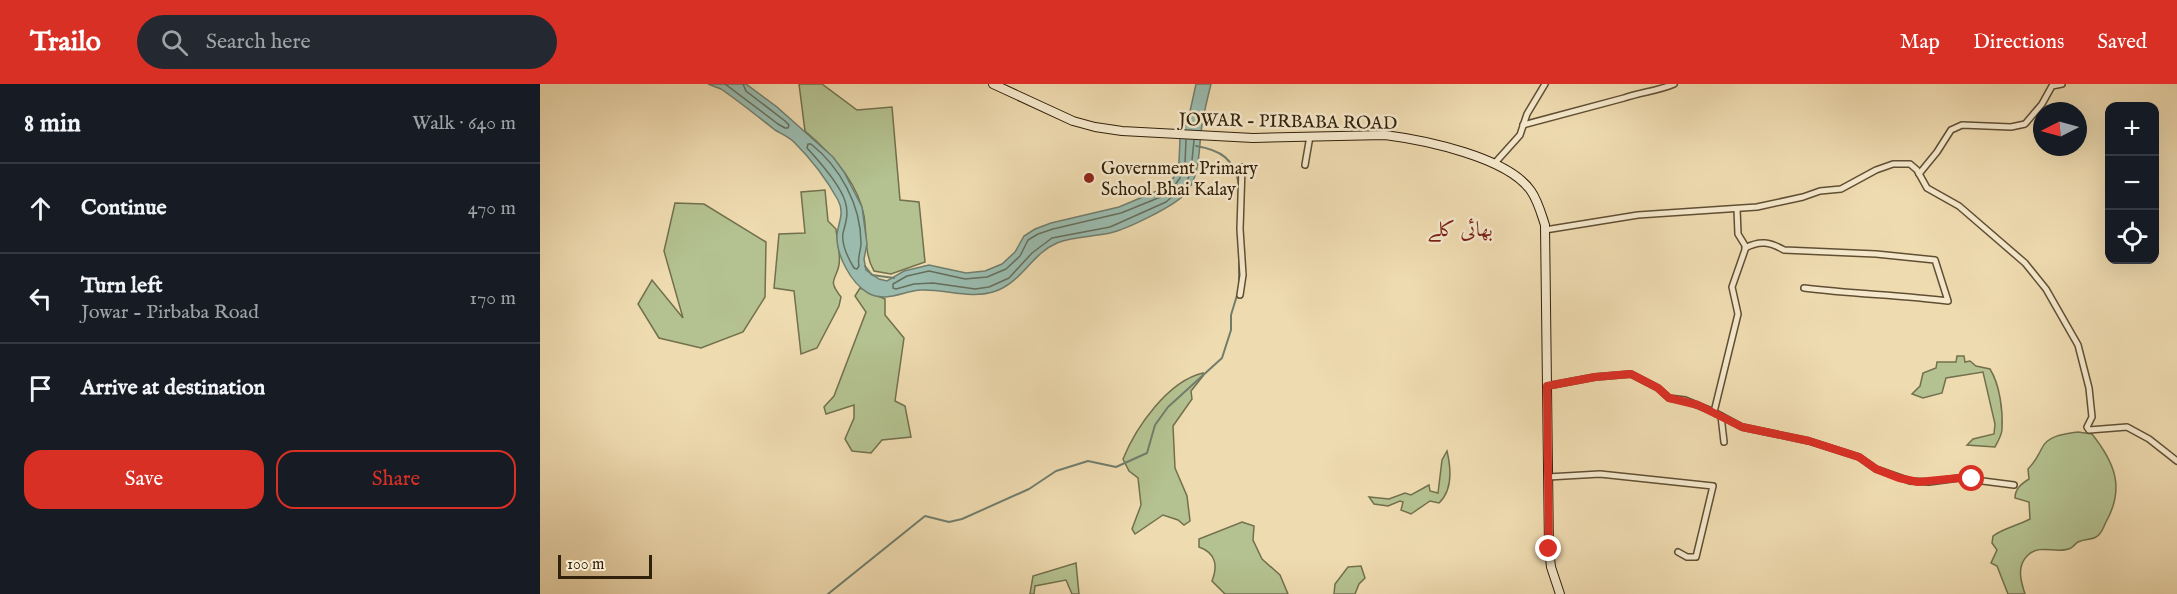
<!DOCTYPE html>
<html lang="en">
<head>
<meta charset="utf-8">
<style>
	:root { --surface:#171b24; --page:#242831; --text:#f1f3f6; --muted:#9ea1a6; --line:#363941; --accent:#d93025 }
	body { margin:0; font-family:"IM FELL English",Amiri,serif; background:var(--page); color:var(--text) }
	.controls { position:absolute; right:18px; top:18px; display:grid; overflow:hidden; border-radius:12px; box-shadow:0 6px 24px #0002 }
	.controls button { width:54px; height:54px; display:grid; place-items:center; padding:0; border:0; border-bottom:2px solid var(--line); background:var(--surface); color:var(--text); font:30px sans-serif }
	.compass { position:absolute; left:1493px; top:18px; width:54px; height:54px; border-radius:50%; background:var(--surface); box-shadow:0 6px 24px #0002; rotate:264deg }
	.scale { position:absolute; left:18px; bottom:15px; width:94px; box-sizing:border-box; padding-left:6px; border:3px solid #31200a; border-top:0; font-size:16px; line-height:21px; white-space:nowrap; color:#31200a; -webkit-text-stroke:4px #f5e8cc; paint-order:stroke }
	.stop { position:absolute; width:18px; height:18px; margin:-14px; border:4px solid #d93025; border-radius:50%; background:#fff }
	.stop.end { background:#d93025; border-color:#fff; box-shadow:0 2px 6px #0008 }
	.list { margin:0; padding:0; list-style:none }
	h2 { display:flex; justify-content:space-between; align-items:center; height:78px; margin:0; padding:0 24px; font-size:26px }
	h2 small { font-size:20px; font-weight:400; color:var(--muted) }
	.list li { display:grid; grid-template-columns:39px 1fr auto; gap:18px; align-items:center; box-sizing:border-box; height:90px; padding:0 24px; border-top:2px solid var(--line) }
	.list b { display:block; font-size:22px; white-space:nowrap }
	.list p { margin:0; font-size:20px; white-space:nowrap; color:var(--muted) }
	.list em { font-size:20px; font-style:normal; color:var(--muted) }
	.actions { display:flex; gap:12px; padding:18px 24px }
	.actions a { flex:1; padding:14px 0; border:2px solid var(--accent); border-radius:18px; text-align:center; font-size:21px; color:var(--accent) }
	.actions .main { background:var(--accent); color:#fff }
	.icon { flex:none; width:33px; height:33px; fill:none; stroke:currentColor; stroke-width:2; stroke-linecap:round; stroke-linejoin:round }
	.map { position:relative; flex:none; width:1637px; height:510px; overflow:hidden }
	header { display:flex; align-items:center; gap:36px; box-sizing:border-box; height:84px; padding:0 30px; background:var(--accent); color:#fff }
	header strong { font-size:28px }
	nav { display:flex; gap:33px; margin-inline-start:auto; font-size:21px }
	.search { width:420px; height:54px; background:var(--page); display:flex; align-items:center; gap:15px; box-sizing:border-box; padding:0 21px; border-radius:33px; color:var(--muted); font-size:22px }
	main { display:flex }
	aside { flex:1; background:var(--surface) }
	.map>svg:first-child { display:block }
</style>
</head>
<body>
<header>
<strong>Trailo</strong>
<div class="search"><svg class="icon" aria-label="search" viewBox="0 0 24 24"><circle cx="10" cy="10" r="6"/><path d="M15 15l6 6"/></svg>Search here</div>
<nav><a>Map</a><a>Directions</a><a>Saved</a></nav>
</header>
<main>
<aside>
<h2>8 min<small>Walk · 640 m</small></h2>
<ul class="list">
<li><svg class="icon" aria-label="ahead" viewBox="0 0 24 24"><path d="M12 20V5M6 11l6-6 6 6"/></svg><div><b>Continue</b></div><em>470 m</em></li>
<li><svg class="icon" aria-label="left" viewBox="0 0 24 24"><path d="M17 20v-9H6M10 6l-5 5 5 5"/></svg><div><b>Turn left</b><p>Jowar - Pirbaba Road</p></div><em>170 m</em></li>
<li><svg class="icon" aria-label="arrive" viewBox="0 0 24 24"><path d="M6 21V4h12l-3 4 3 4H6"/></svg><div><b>Arrive at destination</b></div></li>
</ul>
<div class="actions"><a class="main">Save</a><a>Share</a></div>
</aside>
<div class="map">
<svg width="1637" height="510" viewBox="0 0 1637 510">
	<rect width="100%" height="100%" fill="#efdbb0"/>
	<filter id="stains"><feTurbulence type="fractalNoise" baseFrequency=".00333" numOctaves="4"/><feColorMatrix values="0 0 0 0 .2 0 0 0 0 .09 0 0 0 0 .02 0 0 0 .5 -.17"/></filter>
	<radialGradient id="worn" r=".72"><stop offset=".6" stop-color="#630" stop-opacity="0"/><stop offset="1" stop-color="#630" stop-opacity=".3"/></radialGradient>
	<g fill="#b4c190" stroke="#72704d" stroke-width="1.5">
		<path d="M259,0H282L317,26L352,23L360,116L379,118L385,178L351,190L334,187C324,170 327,150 324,132C318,98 291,69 265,47Z"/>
		<path d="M285,106L288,137L296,145C297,156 301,171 299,181C296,197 287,195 301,213L299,222L277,264L261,270L254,207L234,204L239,150L265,149L261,108Z"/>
		<polygon points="135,119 164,120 226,158 225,213 203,248 161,264 119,254 98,220 112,196 143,234 124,167"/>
		<polygon points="320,204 345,215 345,231 364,254 355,317 365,322 371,353 342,356 331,369 312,367 305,355 314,334 314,321 286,330 284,323 294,312 326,228 315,212"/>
		<path d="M1417,272H1424L1425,278L1430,277L1436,282L1450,285C1460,301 1463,327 1462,345C1462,351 1458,357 1455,363L1427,361L1433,355L1454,350L1455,340L1443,288L1406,294L1402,309L1383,314L1372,310L1380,302L1383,289L1396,284L1397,278H1416Z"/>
		<path d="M663,289V292L651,307L652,315L633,342L635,384L647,412L650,437L644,441L638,436L623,431L595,450L592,445L601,421L598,394L589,387L583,375C596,343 628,297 663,289Z"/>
		<path d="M1538,348L1552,350C1575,379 1585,404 1566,438C1563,444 1562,450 1556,453C1551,456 1544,455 1538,458C1536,459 1534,462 1531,464C1517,471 1501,459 1488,471C1476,482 1481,498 1485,510H1468L1457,482L1451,479L1457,466L1452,459L1453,452C1464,444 1477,442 1490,435L1489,418L1475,414C1475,405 1481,400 1489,395L1488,385C1496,377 1497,373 1502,364C1508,351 1525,350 1538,348Z"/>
		<path d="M907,367C911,384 913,406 899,419L890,417L871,430L861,426L863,418L860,417L848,422L834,420L829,413L849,415L865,409L871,411L889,401L890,407L898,409L902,376Z"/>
		<path d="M702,438L714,442L713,456L722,475L740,491L748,510H685L672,497C678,482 676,469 659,463V455Z"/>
		<polygon points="536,479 539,510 532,510 526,496 495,502 494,510 490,510 493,492"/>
		<polygon points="821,482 825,494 819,500 815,510 794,510 795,500 808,483"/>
	</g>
	<path fill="#9abbae" stroke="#707d6c" stroke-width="1.5" d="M168,0H206L237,23L293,73L304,88L322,123L327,160L324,175L326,186L339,195L347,197L364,187L389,181L426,189L445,187L462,180L475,168L484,152L495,145L511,139L579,123L624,104L634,93L639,78L640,55L649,32L656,0H671C668,12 665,24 663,35C658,59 662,90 646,109C635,122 587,145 570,149C553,153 533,152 517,159C491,170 481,200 453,208C430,215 405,205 381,206C363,207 346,219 328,209C311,199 296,171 297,151C298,139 305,129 298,116C287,96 271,75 254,58C249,53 242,50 235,46C217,32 200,18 181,5Z"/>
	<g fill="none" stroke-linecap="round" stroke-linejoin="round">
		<g stroke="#666e5c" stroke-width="1.5">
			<polyline points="185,0 238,40 245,44 248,44 249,41 245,37 206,7 203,0"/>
			<polyline points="646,56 645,79 640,94 628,110 581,129 513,145 498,150 488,156 480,172 466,185 447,193 425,195 389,187 367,192 353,200 353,204 356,205 374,200 393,199 435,205 449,203 469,194 492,169 512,154 570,143 626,118 641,105 647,97 651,87 654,56"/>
			<path d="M268,60H271C300,83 321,121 321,159C321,167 317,174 319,182L317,185L314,184C308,174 301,161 303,149C306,138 309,129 305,117C300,101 279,77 267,64Z"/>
		</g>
		<g stroke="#707d6c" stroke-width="2">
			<path d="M656,62C681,66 694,75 699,100"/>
			<polyline points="699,169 699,199"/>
			<polyline points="325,182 332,191 354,194"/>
			<polyline points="288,510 385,432 409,438 422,435 489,405 516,387 548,377 576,383 607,369 615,341 628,323 682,274 691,246 691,231 698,208"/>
		</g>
		<defs>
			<g id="minor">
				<path d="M983,41L1084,14C1101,8 1118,7 1134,0"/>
				<polyline points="954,80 980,51 987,30 1005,0"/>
				<polyline points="765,81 770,52"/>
				<polyline points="1379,90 1397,68 1411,46 1422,41 1471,43 1485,40 1502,20 1512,2 1522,0"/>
				<polyline points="1005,146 1098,131 1217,123 1263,113 1280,107 1301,105 1336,86 1353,80 1370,80 1377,86 1387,104 1419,122 1485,179 1506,205 1538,261 1549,304 1552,333 1547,343 1549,346 1587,343 1609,355 1637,377"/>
				<path d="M1205,164C1220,156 1230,158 1244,166L1336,170L1395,176L1408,217C1360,211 1312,210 1264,204"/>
				<polyline points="700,211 703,191 700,145 702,83"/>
				<polyline points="1007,302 1055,293 1091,290 1118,304 1129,314 1145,316 1174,328 1198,230 1192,203 1206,163 1198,150 1197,125"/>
				<polyline points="1174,328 1202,343 1269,357 1319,373 1336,385 1370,397 1389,398 1419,394 1474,401"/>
				<polyline points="1181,332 1184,358"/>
				<polyline points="1008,393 1060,390 1173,402 1156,473 1147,473 1138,468"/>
			</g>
			<path id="secondary" d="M453,0L533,37L555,43L582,47L713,54L845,51C884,56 968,73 991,107C998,117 1001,129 1005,141L1009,465L1011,483L1020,510"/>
		</defs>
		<use href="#minor" stroke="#604f34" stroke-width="8"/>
		<use href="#secondary" stroke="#31200a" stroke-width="10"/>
		<use href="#minor" stroke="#f5e8cc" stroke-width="5"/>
		<use href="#secondary" stroke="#f5e8cc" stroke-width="8"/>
	</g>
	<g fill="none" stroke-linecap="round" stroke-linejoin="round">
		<polyline stroke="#d93025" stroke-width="8" points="1009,465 1007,302 1055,293 1091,290 1118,304 1129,314 1158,321 1202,343 1269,357 1319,373 1336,385 1359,394 1378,398 1419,394 1432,395"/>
	</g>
	<circle fill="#8f2418" stroke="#f5e8cc" stroke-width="2" cx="549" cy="94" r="6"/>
	<g text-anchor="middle" stroke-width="5" stroke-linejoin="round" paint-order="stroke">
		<g font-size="18" fill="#31200a" stroke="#f5e8cc">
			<text transform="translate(748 37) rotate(1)" y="6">JOWAR - PIRBABA ROAD</text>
		</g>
		<g font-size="18" fill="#31200a" stroke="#f5e8cc" text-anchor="start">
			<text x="561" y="90">Government Primary<tspan x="561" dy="21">School Bhai Kalay</tspan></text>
		</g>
		<g font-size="21" fill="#7a1f14" stroke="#f5e8cc">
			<text x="920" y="152">بھائی كلے</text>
		</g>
	</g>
	<rect width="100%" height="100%" filter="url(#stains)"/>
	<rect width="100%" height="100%" fill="url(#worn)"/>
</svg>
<div class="controls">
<button>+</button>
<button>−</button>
<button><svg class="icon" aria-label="locate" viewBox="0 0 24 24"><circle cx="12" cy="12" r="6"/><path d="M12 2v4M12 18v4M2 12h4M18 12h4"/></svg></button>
</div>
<svg class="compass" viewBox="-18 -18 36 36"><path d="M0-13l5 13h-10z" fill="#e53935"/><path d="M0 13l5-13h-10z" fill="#9ea1a6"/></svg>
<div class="scale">100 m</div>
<div class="stop" style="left:1432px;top:395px"></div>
<div class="stop end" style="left:1009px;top:465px"></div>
</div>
</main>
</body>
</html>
